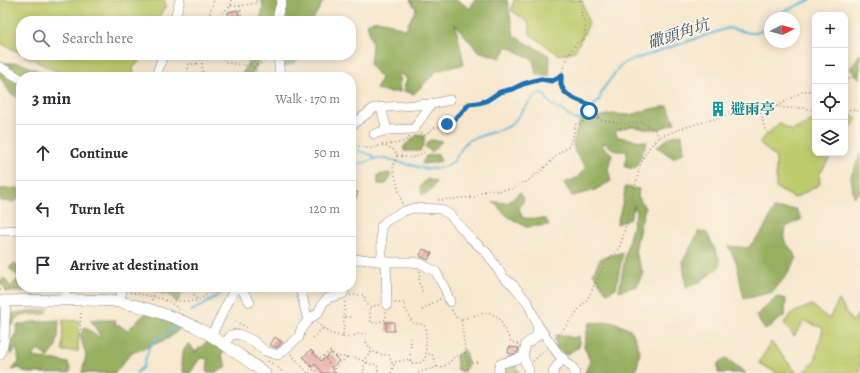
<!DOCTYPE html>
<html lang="en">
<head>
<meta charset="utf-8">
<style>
	:root { --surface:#fff; --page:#f2f2f3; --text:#2b2b33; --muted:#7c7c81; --line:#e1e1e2 }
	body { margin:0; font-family:Alegreya,"Noto Serif TC",serif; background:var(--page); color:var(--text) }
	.controls { position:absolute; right:12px; top:12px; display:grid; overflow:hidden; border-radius:8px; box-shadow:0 2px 10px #0003 }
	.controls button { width:36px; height:36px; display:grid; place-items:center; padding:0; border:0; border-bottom:1px solid var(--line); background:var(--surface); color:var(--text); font:20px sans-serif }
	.compass { position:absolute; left:764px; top:12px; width:36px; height:36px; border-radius:50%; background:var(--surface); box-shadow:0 2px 10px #0003; rotate:84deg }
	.stop { position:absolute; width:12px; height:12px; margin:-9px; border:3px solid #1f6fb2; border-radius:50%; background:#fff }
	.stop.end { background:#1f6fb2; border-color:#fff; box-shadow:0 1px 4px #0008 }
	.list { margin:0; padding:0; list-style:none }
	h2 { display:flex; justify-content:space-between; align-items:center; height:52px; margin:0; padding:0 16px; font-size:17px }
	h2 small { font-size:13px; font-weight:400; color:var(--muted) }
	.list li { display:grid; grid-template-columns:26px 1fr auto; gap:12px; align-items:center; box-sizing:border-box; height:56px; padding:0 16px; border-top:1px solid var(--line) }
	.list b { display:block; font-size:15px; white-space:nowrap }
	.list em { font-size:13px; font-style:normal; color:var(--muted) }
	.icon { flex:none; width:22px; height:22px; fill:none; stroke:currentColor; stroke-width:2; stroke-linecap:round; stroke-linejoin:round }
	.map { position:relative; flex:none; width:860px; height:373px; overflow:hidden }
	.search { position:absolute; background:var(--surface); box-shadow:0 2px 10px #0003; left:16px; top:16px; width:340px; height:44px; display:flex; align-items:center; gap:10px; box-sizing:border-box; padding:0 14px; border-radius:16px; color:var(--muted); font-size:15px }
	.panel { position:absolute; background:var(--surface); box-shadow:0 2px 10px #0003; left:16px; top:72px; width:340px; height:220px; border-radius:16px }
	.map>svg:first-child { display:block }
</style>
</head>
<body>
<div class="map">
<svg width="860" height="373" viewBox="0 0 860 373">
	<rect width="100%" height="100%" fill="#fcf5e5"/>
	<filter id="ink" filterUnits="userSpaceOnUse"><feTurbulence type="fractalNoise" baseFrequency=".025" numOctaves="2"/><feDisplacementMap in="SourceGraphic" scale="8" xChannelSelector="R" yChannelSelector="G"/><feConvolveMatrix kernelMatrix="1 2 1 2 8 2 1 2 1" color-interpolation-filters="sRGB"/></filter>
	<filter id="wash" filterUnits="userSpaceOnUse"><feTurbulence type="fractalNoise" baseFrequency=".012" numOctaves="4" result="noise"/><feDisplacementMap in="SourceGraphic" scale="16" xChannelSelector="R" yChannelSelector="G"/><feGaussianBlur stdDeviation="0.9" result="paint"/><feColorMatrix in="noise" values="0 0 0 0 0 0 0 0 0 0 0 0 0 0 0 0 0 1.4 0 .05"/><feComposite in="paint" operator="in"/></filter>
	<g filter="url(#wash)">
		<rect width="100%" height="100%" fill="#f7e7ce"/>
		<g fill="#becb6d" stroke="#707654">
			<polygon points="0,0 164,0 166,5 160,15 160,21 21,21 21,53 0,43"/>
			<polygon points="514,0 582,0 589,24 575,51 559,55 530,34 529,23 511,10"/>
			<polygon points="24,55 143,55 142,58 133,68 134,77 61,77 60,73"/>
			<polygon points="845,110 857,119 845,136"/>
			<polygon points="815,119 815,153 833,153 819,175 820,184 795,198 776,188 776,158 759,142 779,123 792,131"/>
			<polygon points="839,300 852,322 860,312 860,373 802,373 815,361 823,328 804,321 794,336 784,323 792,313 812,305 829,319"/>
			<polygon points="63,320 79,321 78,351 62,351"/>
			<polygon points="771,342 797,373 777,373 759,363"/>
		</g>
		<g fill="#96af60" stroke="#5c684e">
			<path d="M261,0H324L312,21H258C262,15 265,7 261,0Z"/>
			<polygon points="410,0 458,0 470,9 474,0 507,0 514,36 550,56 549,77 536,74 533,60 507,46 501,58 478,51 455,24 464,64 437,71 414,94 403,91 407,79 399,73 400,92 388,92 376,89 381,78 370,65 372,44 367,23 377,20 387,22 405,30 416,9"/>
			<polygon points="860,54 860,79 850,69"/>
			<polygon points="252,55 301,55 295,63 279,68 270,56 259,61 251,76 242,74"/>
			<polygon points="0,63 20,63 52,77 21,77 21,99 11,94 0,77"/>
			<polygon points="668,106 675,123 659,129 645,129 632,126 615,131 618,137 647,142 635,169 625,167 627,151 616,151 604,143 601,145 612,154 608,169 611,181 593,191 572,196 564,183 577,178 586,167 575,153 573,143 580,121 612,114 630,115 638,113 651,109"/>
			<polygon points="682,134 684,152 673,158 657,147 670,137"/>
			<polygon points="417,135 424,136 424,144 420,151 404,151 404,146"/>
			<polygon points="430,140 442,141 432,152 425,147"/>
			<polygon points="438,154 441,161 432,163 422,164 426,156"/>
			<polygon points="860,154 860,192 854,197 851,177"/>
			<polygon points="390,173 390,178 386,184 378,184 378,175"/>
			<polygon points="427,179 435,181 436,182 431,191 422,195 420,187"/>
			<polygon points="625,187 639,189 638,196 645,208 640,226 635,252 643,273 637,286 619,291 626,252 634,219 636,214 634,205 630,219 617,224 624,197"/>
			<polygon points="18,188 21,194 21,197 14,202 0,201 0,189"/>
			<polygon points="520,192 524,200 519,209 523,218 546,219 549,225 526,227 507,216 493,202 508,203"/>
			<polygon points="774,209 796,209 802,219 786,227 784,240 797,258 785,277 773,292 744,299 736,261 728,246 748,248 762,232"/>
			<polygon points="699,231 707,233 719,258 720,266 700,282 686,288 683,261"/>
			<polygon points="623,252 616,288 607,293 593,273 601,258"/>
			<polygon points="14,263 21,268 21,287 32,287 33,292 7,292 4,286 0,284 0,281 4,278 11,287 19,277 9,268"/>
			<polygon points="157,287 172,287 182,292 177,303 169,294 163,294 156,289"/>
			<polygon points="777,297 786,299 785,315 765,330 756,316"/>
			<polygon points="48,309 46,314 23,315 15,319 13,325 9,324 10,319 13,313"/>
			<polygon points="147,312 183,326 169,338 146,348 131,353 115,373 82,373 86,355 80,335 85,327 102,339 91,320 115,320 116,325 120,325 121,327 128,330"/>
			<polygon points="59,320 58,336 55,349 48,357 38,350 32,357 56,360 68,363 71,371 69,373 27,373 19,368 12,370 19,362 17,348 11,355 7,346 16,335 17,325 31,322"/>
			<polygon points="614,322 632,331 640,351 636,373 585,373 590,361 584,346 589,323"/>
			<polygon points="556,335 567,336 573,338 579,336 579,347 565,355 556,348"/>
			<path d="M210,339L227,350L221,355L227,366C222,371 214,373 207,373L208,359L200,358L190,373H184L182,365L183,351L189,343L195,352Z"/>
			<polygon points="464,349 468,362 467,367 463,372 457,369 456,356"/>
			<polygon points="510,356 519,371 518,373 502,373 503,361"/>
			<polygon points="726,358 746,373 718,373 718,363"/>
		</g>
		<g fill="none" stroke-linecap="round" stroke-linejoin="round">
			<g stroke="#5cbada" stroke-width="2">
				<polyline points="774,18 775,15 810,0"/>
				<polyline points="351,141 359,151 372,155 374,159"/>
				<polyline points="351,167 377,158 385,158 399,162 426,169 438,168 446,166 454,161 463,146 469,140 508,127 513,123 531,100 537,94 543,93 550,103 575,120 581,119 589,111 599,100 603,89 612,77 619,67 626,62 728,28 750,33 755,33 768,29 770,25"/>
				<path d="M191,311C204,305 217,298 227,287"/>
				<polyline points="136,373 143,367 149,348 152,343 156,339 178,326"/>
			</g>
		</g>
		<g id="blocks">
			<g fill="#e49d97">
				<polygon points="238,10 240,21 229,21 228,12"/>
				<polygon points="351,189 358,192 352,209 351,208"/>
				<polygon points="423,249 432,253 428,260 420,256"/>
				<rect x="386" y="322" width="8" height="9"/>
				<polygon points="275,337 282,342 277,348 270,345"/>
				<polygon points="509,347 519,348 518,352 513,354 508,353"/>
				<polygon points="311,350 321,361 323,359 323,360 331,353 339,361 331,368 335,373 323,373 315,364 312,367 303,357"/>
			</g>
		</g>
	</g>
	<g filter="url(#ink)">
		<use href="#blocks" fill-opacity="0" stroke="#8c8484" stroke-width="1"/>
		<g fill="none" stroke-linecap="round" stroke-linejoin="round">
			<defs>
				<g id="minor">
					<polyline points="174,21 180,0"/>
					<polyline points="278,21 278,14 282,0"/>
					<polyline points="278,55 280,77"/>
					<polyline points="0,67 21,79"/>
					<polyline points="156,77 163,55"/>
					<polyline points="381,107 387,130"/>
					<polyline points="351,126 374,108 431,104 450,100"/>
					<polyline points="374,134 387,130 414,129 431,104"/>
					<polyline points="0,231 21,230"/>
					<polyline points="351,260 361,259 386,262 410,262 420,263 436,272 445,289 450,302"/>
					<polyline points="381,261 382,252 381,227 386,221 404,211 414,208 440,209 449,214 466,233 468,236 487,253 503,277 513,285 528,303 537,324 559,355 573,368 575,373"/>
					<polyline points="386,262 387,305"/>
					<polyline points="65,287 66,299"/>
					<polyline points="300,287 308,321"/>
					<polyline points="119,302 123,287"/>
					<polyline points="211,336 234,290 240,287 250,302"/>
					<polyline points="224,345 231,335 238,334 252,340 265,351 278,355 299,337 301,329 309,319 318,313 323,303 328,298 343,294 345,287"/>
					<polyline points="0,355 4,341 6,301"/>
					<polyline points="498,373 500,364 523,357"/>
					<polyline points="527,373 529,370 523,357 526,344 537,336 537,324"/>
					<polyline points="553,373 554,370 563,358"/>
				</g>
				<path id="major" d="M0,301C28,301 57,299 85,300C96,300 108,300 119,302C142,306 172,316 194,326C218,338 243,358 265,373"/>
			</defs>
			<use href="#minor" stroke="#8c8484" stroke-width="10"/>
			<use href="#major" stroke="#8c8484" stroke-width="12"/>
			<g stroke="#8c8484" stroke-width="1.5" stroke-dasharray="1 3" stroke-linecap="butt">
				<path d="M580,0L582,17L586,24L584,39C581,40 578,41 576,44C570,50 560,73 560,81C561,85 563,90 565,93C570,99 581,102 588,104V110L601,120L625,124L641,122L655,130L659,137"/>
				<polyline points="231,6 239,6 257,3 256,0"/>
				<polyline points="240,6 242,18 245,20 245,21"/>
				<polyline points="207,21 214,0"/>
				<polyline points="223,21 223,12 231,6 231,0"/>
				<polyline points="201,55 203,77"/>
				<polyline points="222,55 222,57 226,62 240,65 251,66 263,77"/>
				<polyline points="247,55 251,66"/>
				<polyline points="197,64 199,55"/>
				<polyline points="253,67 265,61 271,60"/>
				<polyline points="187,77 189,64 199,64"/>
				<polyline points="845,80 860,74"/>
				<polyline points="777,106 804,91 815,91"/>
				<polyline points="760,109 768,109 777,106 785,108 804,108 813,110 815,110"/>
				<polyline points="845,109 860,111"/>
				<polyline points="421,133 425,135 434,128 451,123 464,111 469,104 478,103 486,101 500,92 513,89 523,84 541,79 552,81 562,75"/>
				<path d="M351,144C357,145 361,147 367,148C373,149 377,146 383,145C393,144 402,144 410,137"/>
				<polyline points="382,145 393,149 397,155 393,167 402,204"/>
				<path d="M397,155C410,158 413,160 424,152"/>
				<polyline points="438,200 476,197 482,192 489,190 499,191 507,189 512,189 521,183 527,182 534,175 540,172 560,152 568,148 574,133 574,129 576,124 580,124 587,119 599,118"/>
				<polyline points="420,271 419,283 422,290 423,295"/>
				<polyline points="79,287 96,287 114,290"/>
				<polyline points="191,287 197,301"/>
				<polyline points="0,290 52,287"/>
				<polyline points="130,292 159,298 168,301 180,310"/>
				<polyline points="350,295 364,295 366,304 369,307"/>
				<polyline points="152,300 156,287"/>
				<polyline points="175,301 197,301 215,289 215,287"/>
				<polyline points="345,302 344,317 352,317"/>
				<path d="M395,303H405V309C410,313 409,319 413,323L421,324L426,327V354H432L437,367L418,373"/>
				<polyline points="379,305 369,307 371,323 379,322 386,319 386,312"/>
				<polyline points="422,310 440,299"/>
				<polyline points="452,310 456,317 461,319"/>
				<polyline points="344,317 343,337 351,338 356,334 369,333"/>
				<polyline points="235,322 245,326 247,329"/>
				<polyline points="317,323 329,333 343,337"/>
				<polyline points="80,334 81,310"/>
				<polyline points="313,338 323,328"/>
				<polyline points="556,338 588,298 605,263 619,248 623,237 640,166 644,156 650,146 659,137 686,127 753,108 760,109 762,116 764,128 770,135"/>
				<path d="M366,342C374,354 375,354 389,355L390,357L392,363L395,362"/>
				<polyline points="291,354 308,373"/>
				<polyline points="323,356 331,351 337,357 354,357 363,361 372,351"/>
				<polyline points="320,358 323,356 336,373"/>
				<polyline points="410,359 411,335"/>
				<polyline points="268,361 275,365 284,373"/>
				<polyline points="363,361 369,363 372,365 375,364 378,367 378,373"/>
				<polyline points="533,361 545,350"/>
				<polyline points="468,363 480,362"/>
				<polyline points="437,367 443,367 451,361 452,358 466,353"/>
				<polyline points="334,369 347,357"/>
				<polyline points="310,373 314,369 318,373"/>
				<polyline points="363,373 365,371 363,368 367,362"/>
				<polyline points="391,373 395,362 410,359 411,363 420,363 425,359 426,354"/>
				<polyline points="469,373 468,371 461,319 488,312 499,318 511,342 518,344"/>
			</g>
			<use href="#minor" stroke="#fff" stroke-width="9"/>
			<use href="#major" stroke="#fff" stroke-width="11"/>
		</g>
	</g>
	<g fill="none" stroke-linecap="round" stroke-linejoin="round" filter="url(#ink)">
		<path stroke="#1f6fb2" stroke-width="5" d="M447,124C455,121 464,110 469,104L478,103L486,101L500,92L513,89L523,84L541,79L552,81L562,75C556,93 574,99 588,104V110L589,111"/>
	</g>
	<defs>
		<symbol id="building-bare" viewBox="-9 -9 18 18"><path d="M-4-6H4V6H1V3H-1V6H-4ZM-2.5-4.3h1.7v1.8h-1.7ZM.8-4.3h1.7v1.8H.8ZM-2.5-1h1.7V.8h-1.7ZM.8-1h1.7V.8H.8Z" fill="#0f9aa8" stroke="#fcf5e5" stroke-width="2.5" paint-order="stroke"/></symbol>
	</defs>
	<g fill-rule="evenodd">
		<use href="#building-bare" x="707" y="98" width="22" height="22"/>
	</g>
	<g text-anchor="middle" stroke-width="3.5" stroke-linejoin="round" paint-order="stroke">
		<g font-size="15" font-weight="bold" fill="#0d838f" stroke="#fcf5e5" text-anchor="start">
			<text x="730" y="114">避雨亭</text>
		</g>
		<g font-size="16" font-style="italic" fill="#365773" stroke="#fcf5e5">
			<text transform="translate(678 33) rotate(-18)" y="6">䃟頭角坑</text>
		</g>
	</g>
</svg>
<div class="controls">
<button>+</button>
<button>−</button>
<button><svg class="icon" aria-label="locate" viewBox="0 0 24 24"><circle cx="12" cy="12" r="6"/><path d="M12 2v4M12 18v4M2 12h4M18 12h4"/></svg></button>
<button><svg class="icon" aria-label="layers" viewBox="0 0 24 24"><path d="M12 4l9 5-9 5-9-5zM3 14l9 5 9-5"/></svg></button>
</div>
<svg class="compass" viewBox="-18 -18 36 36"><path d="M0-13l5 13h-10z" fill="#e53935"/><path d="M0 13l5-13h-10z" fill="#7c7c81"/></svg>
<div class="stop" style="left:589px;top:111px"></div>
<div class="stop end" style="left:447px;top:124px"></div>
<div class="search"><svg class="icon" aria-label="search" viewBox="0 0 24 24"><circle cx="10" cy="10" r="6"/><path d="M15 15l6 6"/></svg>Search here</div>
<section class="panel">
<h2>3 min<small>Walk · 170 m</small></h2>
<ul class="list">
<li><svg class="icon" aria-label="ahead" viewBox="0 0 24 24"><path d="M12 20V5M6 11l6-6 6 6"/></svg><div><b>Continue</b></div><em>50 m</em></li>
<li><svg class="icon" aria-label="left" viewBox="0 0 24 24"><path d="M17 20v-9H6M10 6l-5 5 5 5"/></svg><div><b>Turn left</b></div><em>120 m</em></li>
<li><svg class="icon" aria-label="arrive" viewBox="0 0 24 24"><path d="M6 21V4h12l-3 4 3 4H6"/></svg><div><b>Arrive at destination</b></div></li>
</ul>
</section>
</div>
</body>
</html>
